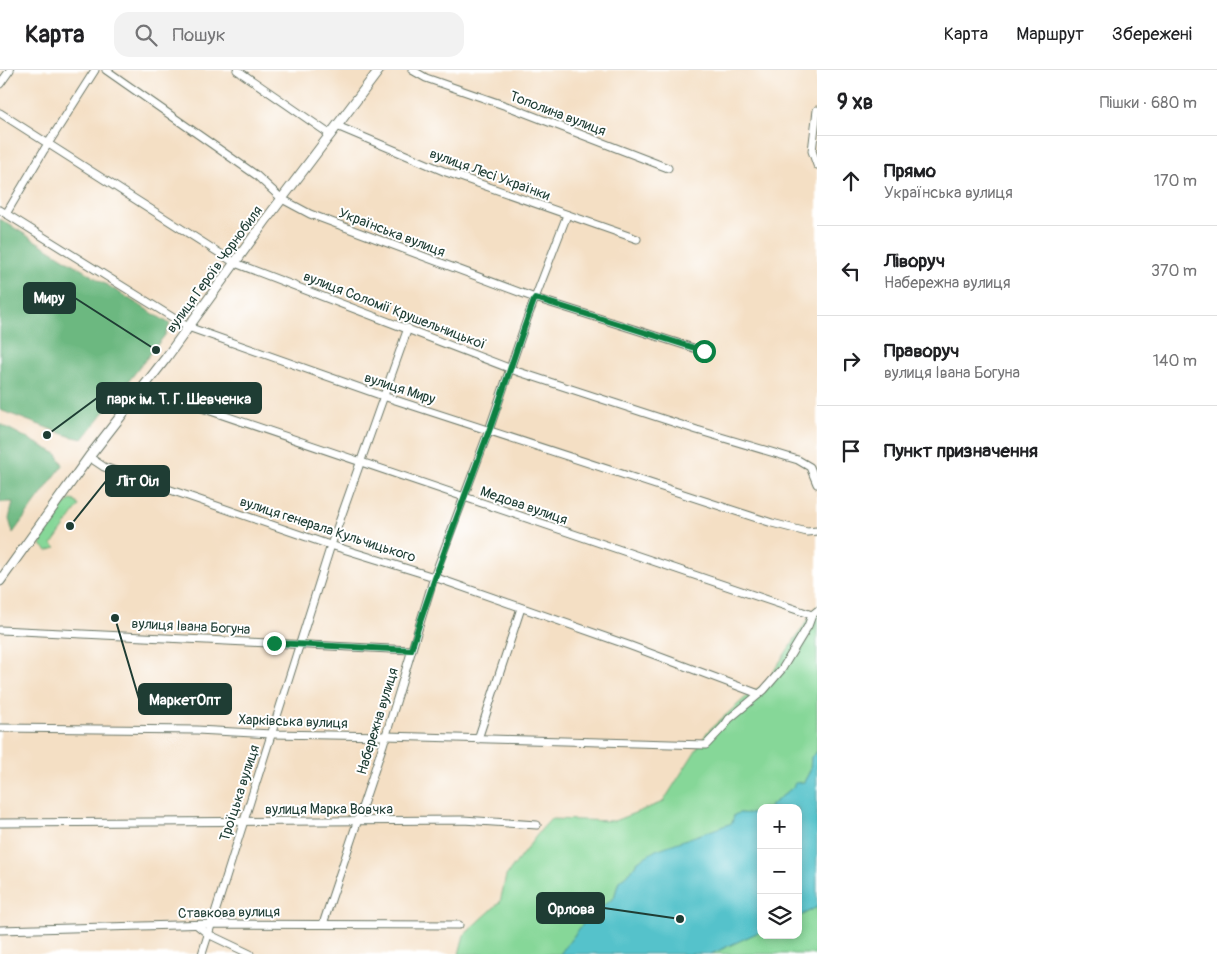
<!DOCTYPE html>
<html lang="uk">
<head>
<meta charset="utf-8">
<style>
	:root { --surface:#fff; --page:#f2f2f2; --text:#202124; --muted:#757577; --line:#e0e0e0 }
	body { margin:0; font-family:Pangolin,sans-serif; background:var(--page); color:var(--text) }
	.controls { position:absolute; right:15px; bottom:15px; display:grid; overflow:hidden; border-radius:10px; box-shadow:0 2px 8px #0003 }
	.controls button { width:45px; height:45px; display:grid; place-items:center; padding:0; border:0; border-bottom:1px solid var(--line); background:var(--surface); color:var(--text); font:25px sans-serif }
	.stop { position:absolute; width:15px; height:15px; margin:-11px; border:4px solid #0b8043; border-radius:50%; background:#fff }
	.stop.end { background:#0b8043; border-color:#fff; box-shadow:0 1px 5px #0008 }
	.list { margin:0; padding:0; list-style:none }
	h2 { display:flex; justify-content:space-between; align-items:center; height:65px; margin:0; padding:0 20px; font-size:21px }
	h2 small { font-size:16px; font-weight:400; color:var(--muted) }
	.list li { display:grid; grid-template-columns:32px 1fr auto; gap:15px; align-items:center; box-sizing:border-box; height:90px; padding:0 20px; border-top:1px solid var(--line) }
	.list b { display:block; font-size:19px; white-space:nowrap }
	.list p { margin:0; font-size:16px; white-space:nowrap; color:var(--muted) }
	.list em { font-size:16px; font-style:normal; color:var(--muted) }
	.icon { flex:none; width:28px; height:28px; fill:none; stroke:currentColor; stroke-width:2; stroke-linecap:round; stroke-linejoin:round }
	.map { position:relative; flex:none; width:817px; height:884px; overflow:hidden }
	header { display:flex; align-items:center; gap:30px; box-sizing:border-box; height:70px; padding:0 25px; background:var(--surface); border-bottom:1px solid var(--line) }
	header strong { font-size:24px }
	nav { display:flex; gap:28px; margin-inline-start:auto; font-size:18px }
	.search { width:350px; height:45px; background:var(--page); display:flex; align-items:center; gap:12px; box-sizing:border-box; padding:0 18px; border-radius:15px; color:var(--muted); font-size:19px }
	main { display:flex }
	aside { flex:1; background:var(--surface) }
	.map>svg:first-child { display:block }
</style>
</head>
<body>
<header>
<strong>Карта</strong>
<div class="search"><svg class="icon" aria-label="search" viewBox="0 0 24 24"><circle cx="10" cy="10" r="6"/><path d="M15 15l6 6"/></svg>Пошук</div>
<nav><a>Карта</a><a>Маршрут</a><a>Збережені</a></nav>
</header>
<main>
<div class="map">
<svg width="817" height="884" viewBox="0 0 817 884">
	<rect width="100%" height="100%" fill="#fff"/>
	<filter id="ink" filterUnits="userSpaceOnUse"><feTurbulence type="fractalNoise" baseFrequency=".02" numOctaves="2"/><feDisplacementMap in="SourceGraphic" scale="10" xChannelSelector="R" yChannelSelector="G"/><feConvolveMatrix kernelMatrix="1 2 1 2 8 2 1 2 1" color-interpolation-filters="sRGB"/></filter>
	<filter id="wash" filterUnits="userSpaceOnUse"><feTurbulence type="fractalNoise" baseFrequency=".0096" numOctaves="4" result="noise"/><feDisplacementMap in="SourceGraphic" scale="20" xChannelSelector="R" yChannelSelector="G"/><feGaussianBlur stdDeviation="1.12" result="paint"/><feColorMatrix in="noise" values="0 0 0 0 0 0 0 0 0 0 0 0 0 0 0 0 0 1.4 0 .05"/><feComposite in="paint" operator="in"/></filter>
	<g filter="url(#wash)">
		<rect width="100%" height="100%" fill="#f4dfc4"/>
		<g fill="#86d798" stroke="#528a66">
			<path d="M71,430L75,431L79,436L52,474L56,478L47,481L41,475C40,465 62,434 71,430Z"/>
			<polygon points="817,536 817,681 811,687 810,701 804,712 793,717 768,738 761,738 760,745 739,743 732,753 638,791 631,801 619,811 614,828 589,846 560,884 459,884 464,865 500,832 506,806 540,761 551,749 614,751 663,732 708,661 746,627 765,614"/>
			<polygon points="817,837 817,884 711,884 761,861 761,865 798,865 798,847"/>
		</g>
		<g fill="#6cb880" stroke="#467a5a">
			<polygon points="0,149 170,254 165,265 83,369 69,366 0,340"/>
			<polygon points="0,354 57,384 63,395 13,463 9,449 13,432 0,432"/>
		</g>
		<g fill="#55c2cb" stroke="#3a8080">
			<polygon points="817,681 817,837 798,847 798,738 768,738 793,717 795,713 804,712 810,701 811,687"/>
			<polygon points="739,743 761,744 761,861 711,884 560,884 589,846 614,828 619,811 631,801 638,791 656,780 732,753 734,745"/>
		</g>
	</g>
	<g filter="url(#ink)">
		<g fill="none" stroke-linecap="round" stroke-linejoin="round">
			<defs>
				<g id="minor">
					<polyline points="106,0 256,105 282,129 310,144 535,228 703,281"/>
					<polyline points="237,0 331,65"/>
					<polyline points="412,0 426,8 515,39 668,98"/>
					<polyline points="0,14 10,0"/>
					<polyline points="817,40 812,81 817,95"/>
					<polyline points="0,43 235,193 519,302 697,360 798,390 810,397 817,414"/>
					<polyline points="337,56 446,102 637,169"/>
					<polyline points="0,140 188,257 383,326 772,453 807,462 817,461"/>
					<polyline points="6,144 44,80 95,0"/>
					<polyline points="143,318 812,545"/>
					<polyline points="89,387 104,397 324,473 434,507 631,576 759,624"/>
					<polyline points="0,560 411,580"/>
					<polyline points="0,658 197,660 272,664 386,666 706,675 725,655 729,649 764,620 782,599 808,556 812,545 817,541"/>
					<polyline points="478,669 521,538"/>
					<polyline points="0,753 463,750 537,755"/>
					<polyline points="323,854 383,675 434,507 489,360 527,249 567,145"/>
					<polyline points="197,855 208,864 250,884"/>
					<polyline points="0,860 212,854 459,855"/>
					<polyline points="202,884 331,475 408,258"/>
				</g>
				<polyline id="tertiary" points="0,511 89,387 166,288 265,151 379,0"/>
			</defs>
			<use href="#minor" stroke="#6a7666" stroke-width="9"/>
			<use href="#tertiary" stroke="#6a7666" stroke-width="11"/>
			<use href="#minor" stroke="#fff" stroke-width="7"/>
			<use href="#tertiary" stroke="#fff" stroke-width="9"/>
		</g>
	</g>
	<g fill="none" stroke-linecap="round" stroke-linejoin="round" filter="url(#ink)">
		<path stroke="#0b8043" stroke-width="6" d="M274,573L411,580C434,506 462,434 489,361C505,317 518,272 535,228L704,281"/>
	</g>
	<g text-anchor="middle" stroke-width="4" stroke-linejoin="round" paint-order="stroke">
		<g font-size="14" fill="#1f3d34" stroke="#fff">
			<text transform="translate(558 43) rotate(21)" y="5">Тополина вулиця</text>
			<text transform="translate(490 104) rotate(20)" y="5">вулиця Лесі Українки</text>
			<text transform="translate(392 162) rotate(21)" y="5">Українська вулиця</text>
			<text transform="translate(214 199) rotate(-54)" y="5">вулиця Героїв Чорнобиля</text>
			<text transform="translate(395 240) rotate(21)" y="5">вулиця Соломії Крушельницької</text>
			<text transform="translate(400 318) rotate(18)" y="5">вулиця Миру</text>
			<text transform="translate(524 435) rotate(19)" y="5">Медова вулиця</text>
			<text transform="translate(328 459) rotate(18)" y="5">вулиця генерала Кульчицького</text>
			<text transform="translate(191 556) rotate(3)" y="5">вулиця Івана Богуна</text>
			<text transform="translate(293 651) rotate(2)" y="5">Харківська вулиця</text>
			<text transform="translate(377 651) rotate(-73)" y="5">Набережна вулиця</text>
			<text transform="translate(239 723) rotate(-72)" y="5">Троїцька вулиця</text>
			<text x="329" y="744">вулиця Марка Вовчка</text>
			<text transform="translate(229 842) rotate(-1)" y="5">Ставкова вулиця</text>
		</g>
	</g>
	<path fill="none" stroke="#1f3d34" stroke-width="2" d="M156 280L75 228M47 365L97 328M70 456L106 411M115 548L139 629M680 849L604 838"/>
	<g fill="#1f3d34" stroke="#fff" stroke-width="2">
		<circle cx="156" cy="280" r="5"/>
		<circle cx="47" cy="365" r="5"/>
		<circle cx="70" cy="456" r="5"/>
		<circle cx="115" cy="548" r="5"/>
		<circle cx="680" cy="849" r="5"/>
	</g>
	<g fill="#1f3d34" stroke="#1f3d34" stroke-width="2">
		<rect x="24" y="213" width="51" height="30" rx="5"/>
		<rect x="97" y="313" width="164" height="30" rx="5"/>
		<rect x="106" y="396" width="63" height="30" rx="5"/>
		<rect x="139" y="614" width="92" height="30" rx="5"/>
		<rect x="537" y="823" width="67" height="30" rx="5"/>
	</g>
	<g font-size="15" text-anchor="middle" font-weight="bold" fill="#fff">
		<text x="49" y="233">Миру</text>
		<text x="179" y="334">парк ім. Т. Г. Шевченка</text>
		<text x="138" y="416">Літ Оіл</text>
		<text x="185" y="635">МаркетОпт</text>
		<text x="571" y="844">Орлова</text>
	</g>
</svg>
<div class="controls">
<button>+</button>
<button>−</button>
<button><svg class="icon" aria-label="layers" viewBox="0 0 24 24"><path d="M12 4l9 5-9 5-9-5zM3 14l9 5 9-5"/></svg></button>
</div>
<div class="stop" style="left:704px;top:281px"></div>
<div class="stop end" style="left:274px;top:573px"></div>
</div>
<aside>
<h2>9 хв<small>Пішки · 680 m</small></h2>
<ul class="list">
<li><svg class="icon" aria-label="ahead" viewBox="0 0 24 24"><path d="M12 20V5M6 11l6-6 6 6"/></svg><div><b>Прямо</b><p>Українська вулиця</p></div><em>170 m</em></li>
<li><svg class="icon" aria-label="left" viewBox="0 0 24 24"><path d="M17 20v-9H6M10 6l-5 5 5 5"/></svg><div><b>Ліворуч</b><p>Набережна вулиця</p></div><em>370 m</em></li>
<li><svg class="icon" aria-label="right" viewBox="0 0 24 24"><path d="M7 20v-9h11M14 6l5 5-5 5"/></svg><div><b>Праворуч</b><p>вулиця Івана Богуна</p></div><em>140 m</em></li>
<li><svg class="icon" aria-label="arrive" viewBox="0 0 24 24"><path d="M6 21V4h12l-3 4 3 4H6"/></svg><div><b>Пункт призначення</b></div></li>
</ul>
</aside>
</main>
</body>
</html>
